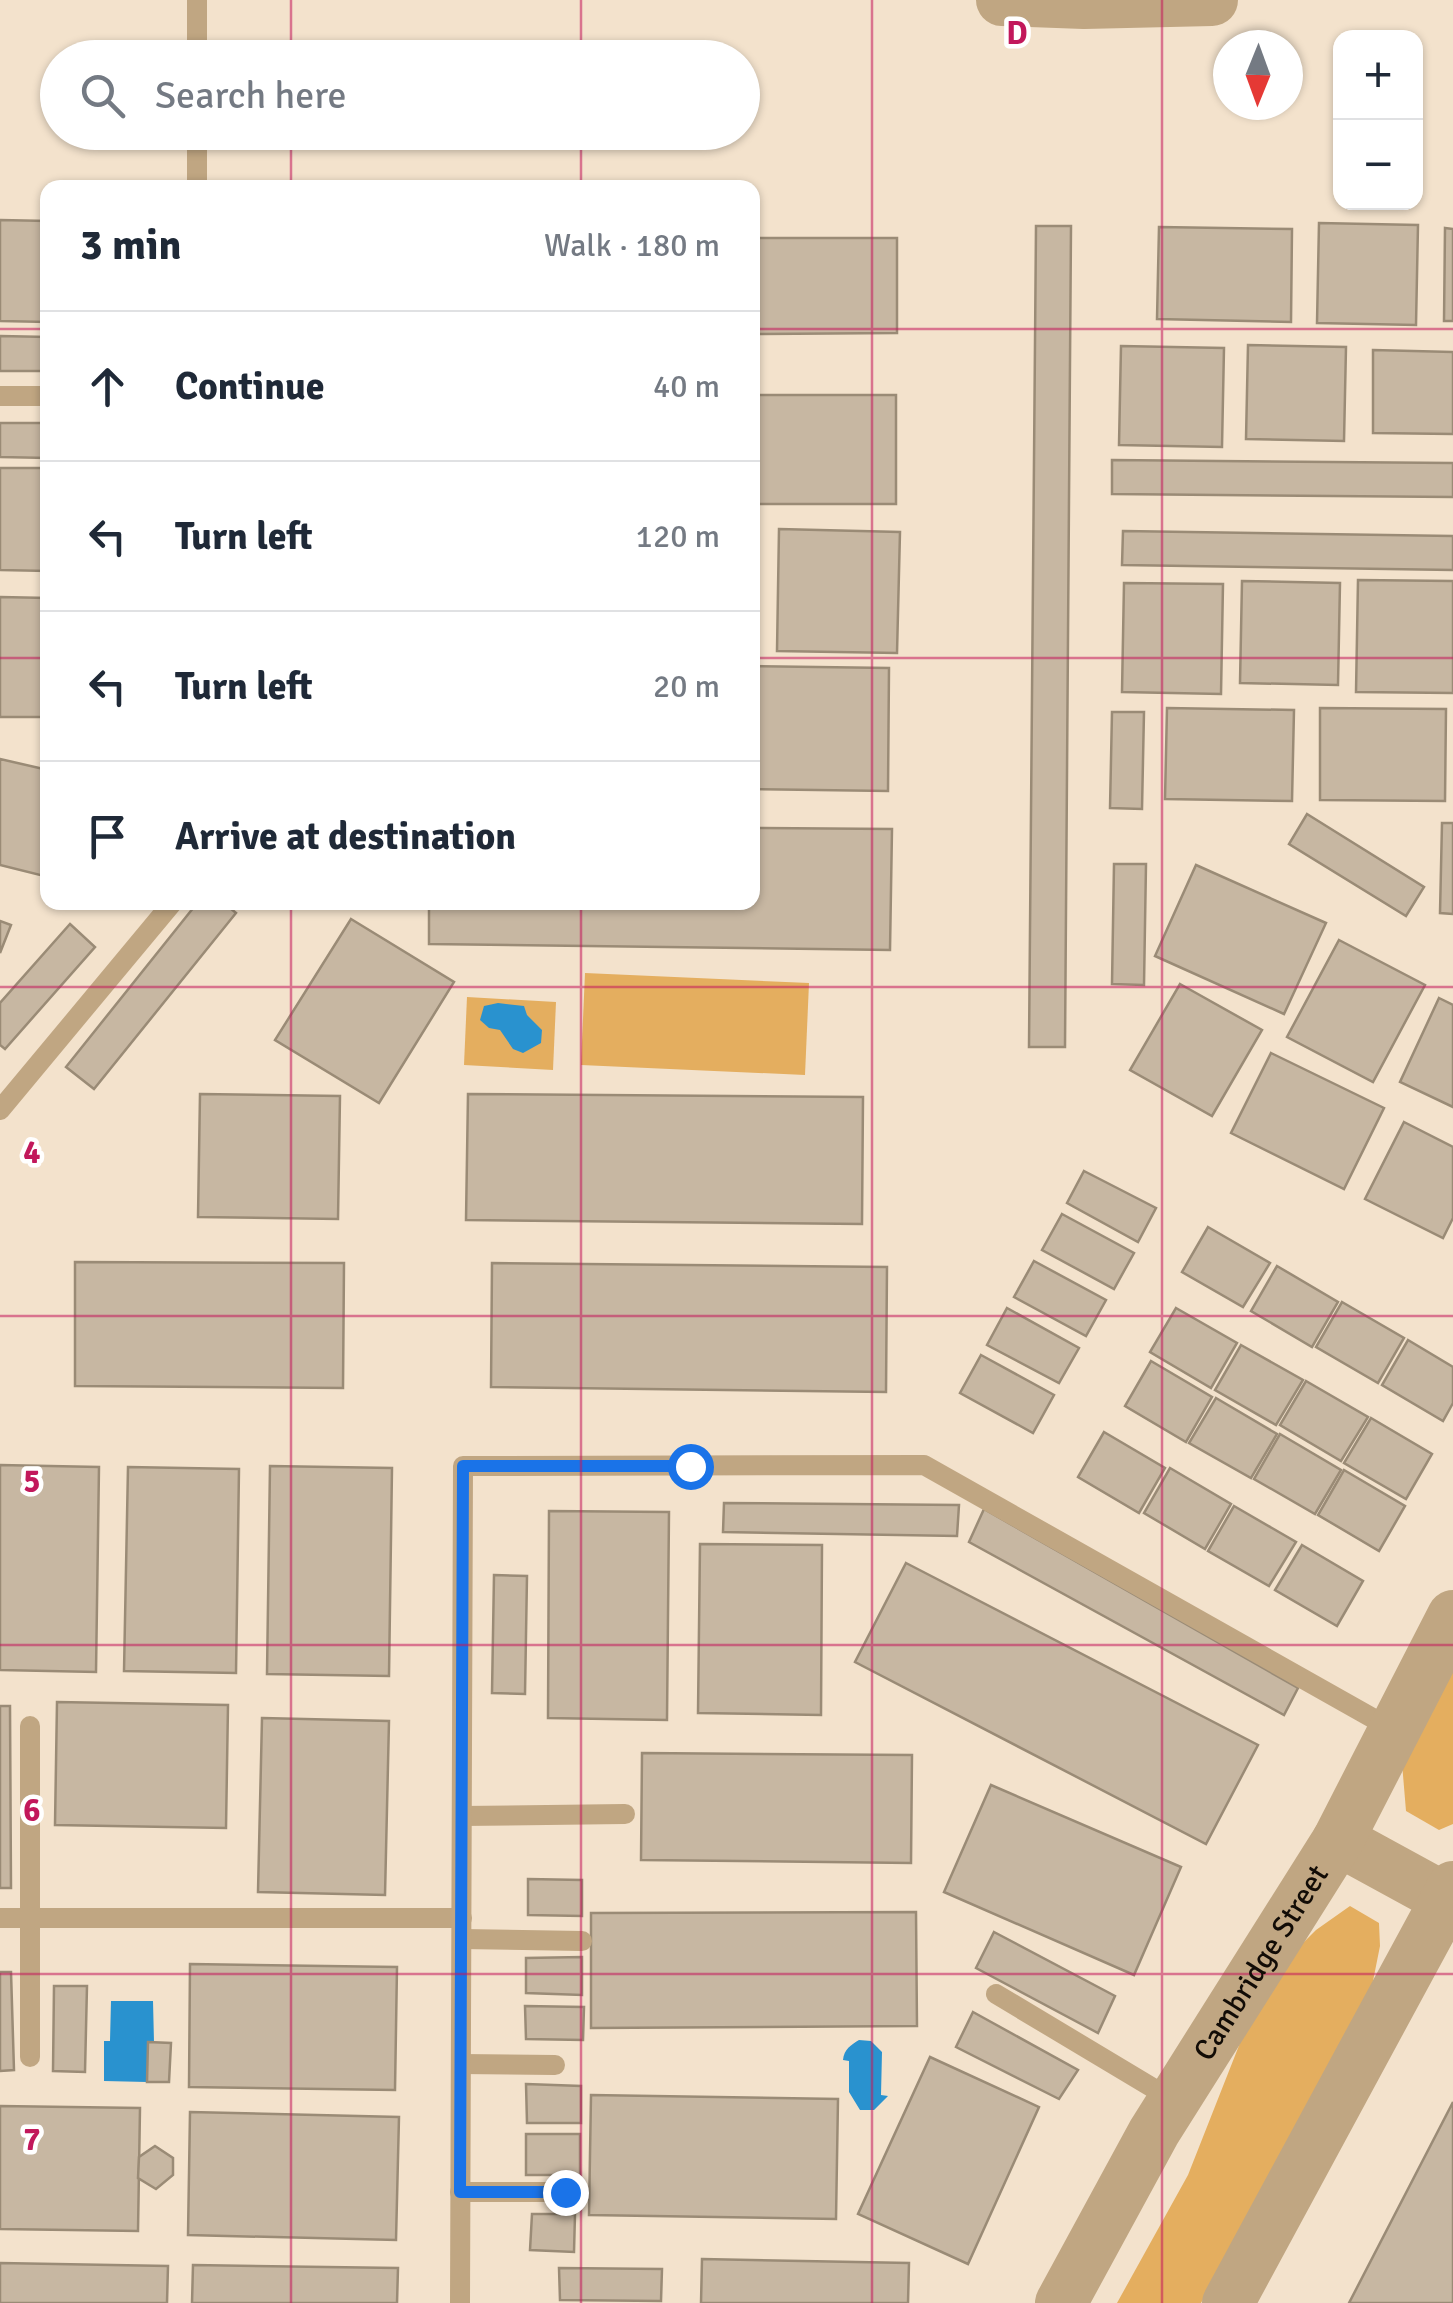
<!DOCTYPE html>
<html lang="en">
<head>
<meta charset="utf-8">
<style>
	:root { --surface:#fff; --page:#f2f2f3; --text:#1f2937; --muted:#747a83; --line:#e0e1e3 }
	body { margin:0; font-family:Signika,sans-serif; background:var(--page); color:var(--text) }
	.controls { position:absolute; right:30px; top:30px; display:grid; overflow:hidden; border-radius:20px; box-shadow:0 2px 8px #0004 }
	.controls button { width:90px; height:90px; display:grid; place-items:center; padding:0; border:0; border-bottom:2px solid var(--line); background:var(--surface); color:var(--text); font:50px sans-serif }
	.compass { position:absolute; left:1213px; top:30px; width:90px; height:90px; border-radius:50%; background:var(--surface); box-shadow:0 2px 8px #0004; rotate:181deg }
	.stop { position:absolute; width:30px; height:30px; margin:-22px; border:8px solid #1a73e8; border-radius:50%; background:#fff }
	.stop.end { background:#1a73e8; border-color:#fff; box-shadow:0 2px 10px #0008 }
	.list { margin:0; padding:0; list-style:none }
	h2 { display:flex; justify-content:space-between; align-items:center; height:130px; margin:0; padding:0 40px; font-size:42px }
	h2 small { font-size:32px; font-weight:400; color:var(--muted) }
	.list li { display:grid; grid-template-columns:65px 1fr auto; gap:30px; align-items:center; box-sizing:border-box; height:150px; padding:0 40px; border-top:2px solid var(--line) }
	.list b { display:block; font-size:38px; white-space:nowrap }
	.list em { font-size:32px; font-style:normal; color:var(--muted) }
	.icon { flex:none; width:55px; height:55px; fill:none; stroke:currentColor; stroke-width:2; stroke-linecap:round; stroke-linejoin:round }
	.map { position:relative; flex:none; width:1453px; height:2303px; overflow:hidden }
	.search { position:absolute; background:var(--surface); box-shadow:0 2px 8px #0004; left:40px; top:40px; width:720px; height:110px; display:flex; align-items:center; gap:25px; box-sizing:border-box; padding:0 35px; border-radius:55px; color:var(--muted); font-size:38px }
	.panel { position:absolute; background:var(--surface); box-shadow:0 2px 8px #0004; left:40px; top:180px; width:720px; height:730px; border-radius:20px }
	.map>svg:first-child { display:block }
</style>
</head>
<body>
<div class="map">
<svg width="1453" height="2303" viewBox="0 0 1453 2303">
	<rect width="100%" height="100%" fill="#f3e2cc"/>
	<g fill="#e4ae5f">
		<polygon points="585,973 809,983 805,1075 581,1065"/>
		<polygon points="467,997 556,1002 553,1070 464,1065"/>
		<polygon points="1453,1660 1453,1824 1439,1830 1406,1811 1402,1763"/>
		<polygon points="1350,1906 1379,1923 1380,1946 1370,1996 1201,2303 1117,2303 1188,2175 1240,2043 1298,1948 1316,1930"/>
	</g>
	<g fill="#2992cf">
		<polygon points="498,1003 524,1006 527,1015 542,1030 541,1043 523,1053 513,1049 500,1030 489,1028 480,1020 484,1006"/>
		<polygon points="111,2001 153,2001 154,2042 147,2082 104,2081 104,2041 110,2041"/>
		<path d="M859,2040L871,2041L882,2052L881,2095L888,2096L874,2110H860L849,2092V2061L843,2060C844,2049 851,2045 859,2040Z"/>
	</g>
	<g fill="#c7b7a2" stroke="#9a8b76" stroke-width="2.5">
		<polygon points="0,220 48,221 48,322 0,321"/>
		<polygon points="1319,223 1418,225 1416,325 1317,323"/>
		<polygon points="1036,226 1071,226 1065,1047 1029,1047"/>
		<polygon points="1159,227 1292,229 1291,322 1157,319"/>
		<polygon points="1445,228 1453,229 1453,321 1444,321"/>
		<polygon points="752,238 897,238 897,333 752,334"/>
		<polygon points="0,336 48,337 48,371 0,371"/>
		<polygon points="1248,345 1346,347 1344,441 1246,439"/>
		<polygon points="1121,346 1224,348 1222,447 1119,445"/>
		<polygon points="1373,350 1453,352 1453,434 1373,433"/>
		<rect x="752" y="395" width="144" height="109"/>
		<polygon points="0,423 48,423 48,458 0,457"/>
		<polygon points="1112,460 1453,463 1453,497 1112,494"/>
		<polygon points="0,468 48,468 48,571 0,570"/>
		<polygon points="779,529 900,532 897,653 777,651"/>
		<polygon points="1123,531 1453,536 1453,570 1122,565"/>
		<polygon points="1358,580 1453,581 1453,693 1356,692"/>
		<polygon points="1242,581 1340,583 1338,685 1240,683"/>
		<polygon points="1124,583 1223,584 1221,694 1122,692"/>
		<polygon points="0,597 48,598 48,717 0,717"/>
		<polygon points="752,666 889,668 888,791 752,789"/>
		<polygon points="1167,708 1294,710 1292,801 1165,799"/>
		<polygon points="1320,708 1446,709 1445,801 1320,800"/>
		<polygon points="1112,712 1144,712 1142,809 1110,808"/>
		<polygon points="0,759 48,770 48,877 0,865"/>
		<polygon points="1307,814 1424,887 1406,916 1289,844"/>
		<polygon points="1442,823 1453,823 1453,914 1440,913"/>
		<polygon points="752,828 892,829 890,950 429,944 429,902 752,902"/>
		<polygon points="1114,864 1146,864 1144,985 1112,984"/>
		<polygon points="1196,865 1326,923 1284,1014 1155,956"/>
		<polygon points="198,902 223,902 236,913 94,1089 66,1067"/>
		<polygon points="351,919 454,982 379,1103 275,1040"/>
		<polygon points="0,921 11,925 0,953"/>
		<polygon points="70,924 95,947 5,1049 0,1045 0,1003"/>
		<polygon points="1339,940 1425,985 1373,1082 1287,1037"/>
		<polygon points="1180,984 1262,1030 1212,1116 1130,1070"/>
		<polygon points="1439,998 1453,1005 1453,1107 1400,1082"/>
		<polygon points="1271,1053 1384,1108 1344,1189 1231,1133"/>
		<polygon points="200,1094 340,1096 338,1219 198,1217"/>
		<polygon points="468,1094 863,1097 862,1224 466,1220"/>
		<polygon points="1404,1122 1453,1147 1453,1218 1443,1238 1365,1199"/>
		<polygon points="1084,1171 1156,1208 1138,1242 1067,1203"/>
		<polygon points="1062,1214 1134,1253 1114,1289 1042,1250"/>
		<polygon points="1208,1227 1270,1263 1243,1307 1182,1272"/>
		<polygon points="1034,1261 1106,1300 1086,1336 1014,1297"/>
		<polygon points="75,1262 344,1263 343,1388 75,1386"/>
		<polygon points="492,1263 887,1267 886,1392 491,1387"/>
		<polygon points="1277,1266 1338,1302 1312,1347 1251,1311"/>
		<polygon points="1342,1302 1404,1338 1378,1383 1316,1347"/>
		<polygon points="1007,1308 1079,1348 1059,1383 987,1345"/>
		<polygon points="1176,1308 1237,1343 1211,1388 1150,1352"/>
		<polygon points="1408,1340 1453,1367 1453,1403 1443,1421 1382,1385"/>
		<polygon points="1241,1345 1303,1380 1276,1425 1215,1390"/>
		<polygon points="981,1355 1054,1395 1033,1433 960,1393"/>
		<polygon points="1151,1361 1212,1397 1186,1442 1125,1406"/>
		<polygon points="1306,1381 1368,1417 1341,1461 1280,1425"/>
		<polygon points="1216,1398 1277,1434 1251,1478 1189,1443"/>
		<polygon points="1371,1418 1432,1454 1406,1499 1344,1463"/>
		<polygon points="1104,1432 1165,1468 1139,1513 1078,1477"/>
		<polygon points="1280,1434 1341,1470 1315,1514 1254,1479"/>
		<polygon points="0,1465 99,1467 96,1672 0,1670"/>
		<polygon points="270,1466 392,1468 389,1676 267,1674"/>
		<polygon points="128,1467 239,1469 236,1673 124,1671"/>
		<polygon points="1170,1468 1231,1504 1205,1549 1144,1513"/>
		<polygon points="1344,1470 1405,1506 1379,1551 1318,1515"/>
		<polygon points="724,1503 959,1505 957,1536 723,1532"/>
		<polygon points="1234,1506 1296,1542 1269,1586 1208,1551"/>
		<polygon points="984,1509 1298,1688 1284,1715 969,1542"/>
		<polygon points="549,1511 669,1512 667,1720 548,1718"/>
		<polygon points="700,1544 822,1545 821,1715 698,1713"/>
		<polygon points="1302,1545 1363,1581 1337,1626 1275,1590"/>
		<polygon points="906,1563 1258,1745 1206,1844 855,1662"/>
		<polygon points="494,1575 527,1576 525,1694 492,1693"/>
		<polygon points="57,1702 228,1705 226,1828 55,1825"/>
		<polygon points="0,1706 10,1706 11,1888 0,1888"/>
		<polygon points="262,1718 389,1721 385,1895 258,1892"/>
		<polygon points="642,1753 912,1755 911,1863 641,1860"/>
		<polygon points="991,1785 1181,1867 1134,1975 944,1892"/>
		<polygon points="528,1879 582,1880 582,1916 528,1915"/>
		<polygon points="916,1912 917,2026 591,2028 591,1913"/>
		<polygon points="994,1932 1115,1996 1098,2033 976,1968"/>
		<polygon points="582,1957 582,1995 526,1993 526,1958"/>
		<polygon points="190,1964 397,1967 395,2090 189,2087"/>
		<polygon points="0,1972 11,1972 14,2070 0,2071"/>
		<polygon points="54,1986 87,1986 85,2072 53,2071"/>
		<polygon points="525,2006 584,2007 583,2040 526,2039"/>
		<polygon points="973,2012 1078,2070 1059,2099 956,2047"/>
		<polygon points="148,2042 171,2043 169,2082 147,2082"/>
		<polygon points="930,2057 1039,2107 968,2264 858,2214"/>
		<polygon points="526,2084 581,2086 581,2123 527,2123"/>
		<polygon points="591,2095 838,2099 836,2219 589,2215"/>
		<polygon points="1453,2102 1453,2303 1349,2303"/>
		<polygon points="0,2106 140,2108 138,2231 0,2229"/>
		<polygon points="190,2112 399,2117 396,2240 188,2235"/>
		<rect x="526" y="2134" width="54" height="41"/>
		<polygon points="155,2146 173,2158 173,2175 156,2189 138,2178 139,2157"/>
		<polygon points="532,2214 575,2214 574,2252 530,2250"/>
		<polygon points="702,2259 909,2263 908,2303 701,2303"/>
		<polygon points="0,2263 168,2266 167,2303 0,2303"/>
		<polygon points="193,2265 398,2268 397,2303 192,2303"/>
		<polygon points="559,2268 662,2269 661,2301 560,2300"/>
	</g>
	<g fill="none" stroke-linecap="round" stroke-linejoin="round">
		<g stroke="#c0a682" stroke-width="20">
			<polyline points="197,0 197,58"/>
			<polyline points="197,188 197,132"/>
			<polyline points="0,396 48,396"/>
			<polyline points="0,1110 173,902"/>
			<polyline points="30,1726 30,2057"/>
			<polyline points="462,1816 625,1814"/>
			<polyline points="0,1918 462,1918"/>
			<polyline points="462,1939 582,1941"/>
			<polyline points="996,1994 1173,2100"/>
			<polyline points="461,2064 555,2065"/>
			<polyline points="460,2192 565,2192"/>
			<polyline points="460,2303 463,1466 924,1465 1392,1729"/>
		</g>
		<g stroke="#c0a682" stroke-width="52">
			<polyline points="1002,0 1084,3 1212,0"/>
			<polyline points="1338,1840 1446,1899"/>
			<path id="s1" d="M1061,2303L1154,2132L1338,1840L1453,1616"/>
			<polyline points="1228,2303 1453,1887"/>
		</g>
	</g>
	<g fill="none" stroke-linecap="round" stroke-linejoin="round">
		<polyline stroke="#1a73e8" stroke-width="12" points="565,2192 460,2192 463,1466 690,1466"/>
	</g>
	<path fill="none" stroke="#c2185b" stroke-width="2.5" stroke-opacity="0.55" d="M291,0V58M581,0V58M872,0V2303M1162,0V2303M291,132V188M581,132V188M0,329H48M752,329H1453M0,658H48M752,658H1453M291,902V2303M581,902V2303M0,987H1453M0,1316H1453M0,1645H1453M0,1974H1453"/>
	<g text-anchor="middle" stroke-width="9" stroke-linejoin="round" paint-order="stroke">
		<g font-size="30" fill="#120c06" stroke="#fff">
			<text dy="10" stroke="none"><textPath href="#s1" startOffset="395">Cambridge Street</textPath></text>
		</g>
	</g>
	<g font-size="32" text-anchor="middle" font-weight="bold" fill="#c2185b" stroke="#fff" stroke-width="9" stroke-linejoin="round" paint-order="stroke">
		<text x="1017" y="44">D</text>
		<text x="32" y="1163">4</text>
		<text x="32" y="1492">5</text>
		<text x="32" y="1821">6</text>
		<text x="32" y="2150">7</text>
	</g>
</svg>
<div class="controls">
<button>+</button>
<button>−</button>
</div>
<svg class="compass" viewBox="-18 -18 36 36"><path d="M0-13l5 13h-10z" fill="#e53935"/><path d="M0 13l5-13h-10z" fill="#747a83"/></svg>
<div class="stop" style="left:690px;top:1466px"></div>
<div class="stop end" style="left:565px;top:2192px"></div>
<div class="search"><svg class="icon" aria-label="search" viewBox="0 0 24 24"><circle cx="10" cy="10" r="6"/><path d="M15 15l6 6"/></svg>Search here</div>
<section class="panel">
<h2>3 min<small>Walk · 180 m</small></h2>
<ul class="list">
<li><svg class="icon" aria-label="ahead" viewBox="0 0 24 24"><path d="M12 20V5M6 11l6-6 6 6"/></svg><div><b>Continue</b></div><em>40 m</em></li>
<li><svg class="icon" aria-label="left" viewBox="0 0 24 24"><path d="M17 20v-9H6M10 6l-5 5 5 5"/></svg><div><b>Turn left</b></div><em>120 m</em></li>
<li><svg class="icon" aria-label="left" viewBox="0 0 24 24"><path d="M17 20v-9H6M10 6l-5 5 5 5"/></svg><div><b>Turn left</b></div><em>20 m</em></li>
<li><svg class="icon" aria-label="arrive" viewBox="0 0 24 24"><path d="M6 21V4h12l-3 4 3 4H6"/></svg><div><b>Arrive at destination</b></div></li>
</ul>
</section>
</div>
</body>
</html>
